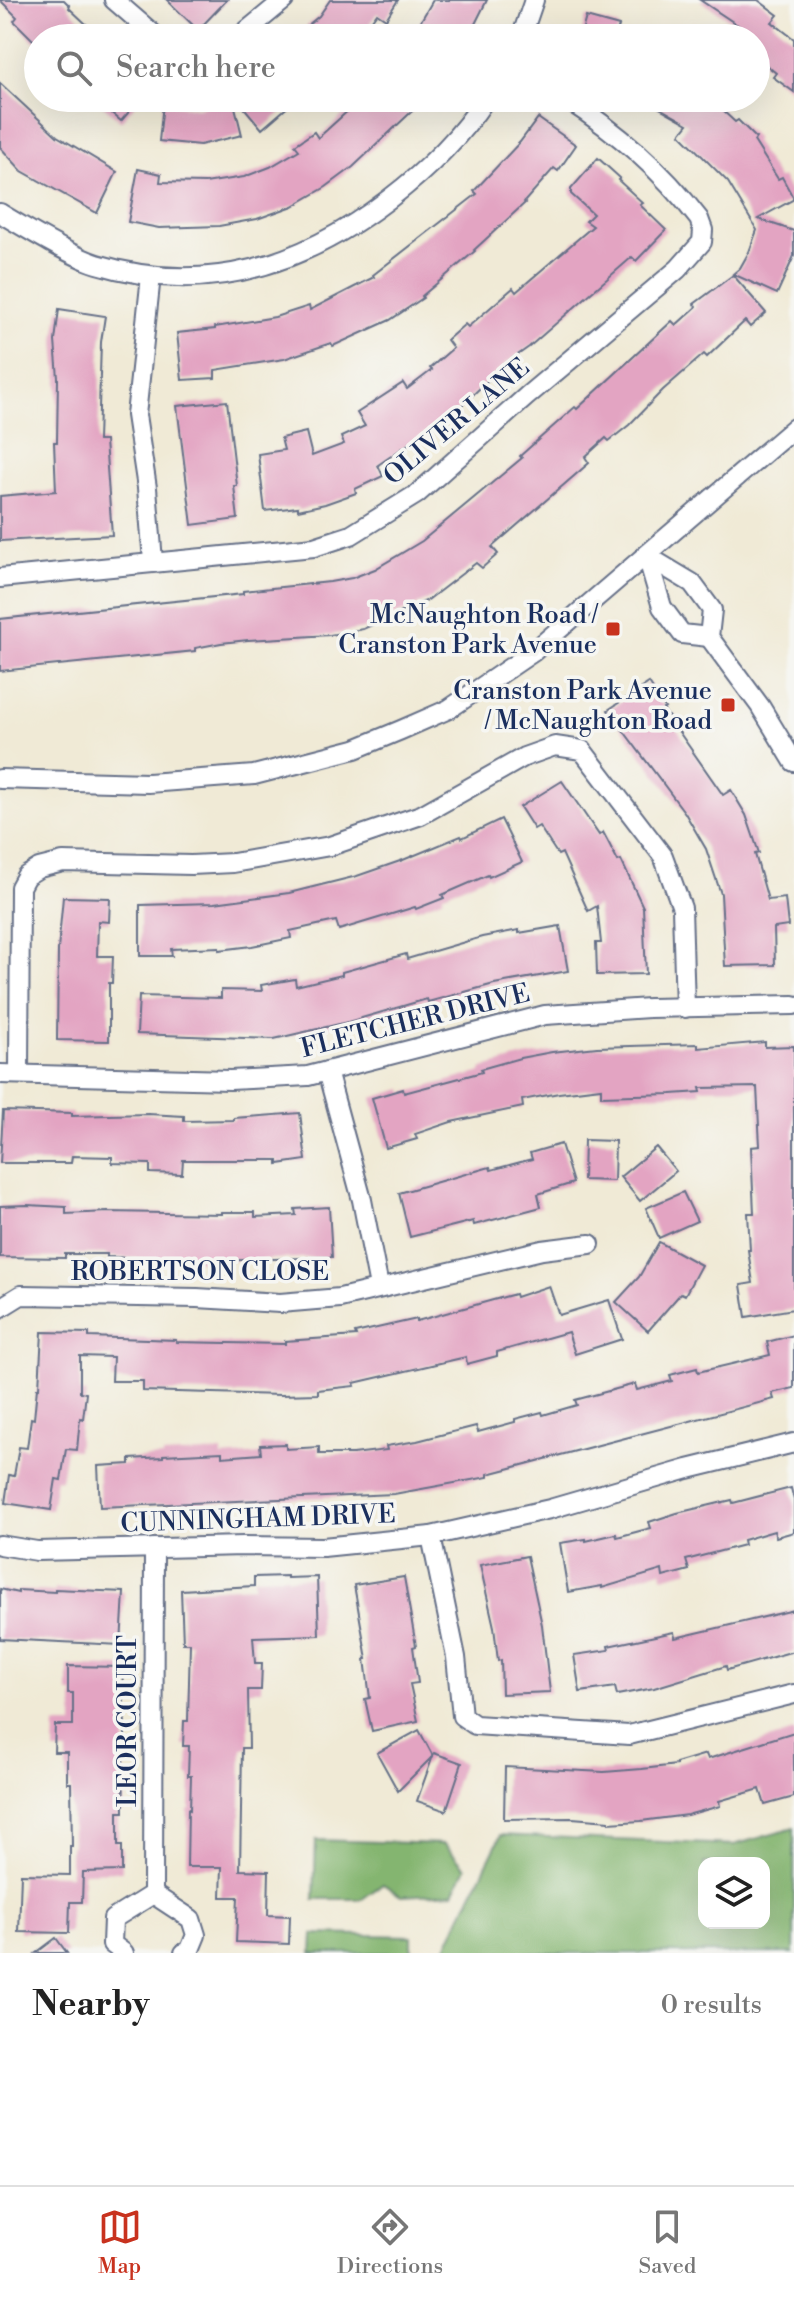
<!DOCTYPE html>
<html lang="en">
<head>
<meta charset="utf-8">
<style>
	:root { --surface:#fff; --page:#f6f6f6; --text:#222; --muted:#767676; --line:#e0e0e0; --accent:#c8321e }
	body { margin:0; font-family:"Libre Bodoni",serif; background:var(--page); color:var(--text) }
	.controls { position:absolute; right:24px; bottom:24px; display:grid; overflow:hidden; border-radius:16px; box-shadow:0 8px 32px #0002 }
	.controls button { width:72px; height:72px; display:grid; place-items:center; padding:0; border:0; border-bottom:2px solid var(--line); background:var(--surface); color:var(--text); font:40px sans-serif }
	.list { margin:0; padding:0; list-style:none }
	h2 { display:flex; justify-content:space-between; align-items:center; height:104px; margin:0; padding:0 32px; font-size:34px }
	h2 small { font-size:26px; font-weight:400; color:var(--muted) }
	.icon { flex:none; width:44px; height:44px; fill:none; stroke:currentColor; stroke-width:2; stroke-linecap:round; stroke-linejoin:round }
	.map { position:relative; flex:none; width:794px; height:1953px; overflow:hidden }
	.search { position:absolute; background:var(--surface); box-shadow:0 8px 32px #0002; left:24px; right:24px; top:24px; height:88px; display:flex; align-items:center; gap:20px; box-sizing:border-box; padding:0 28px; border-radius:44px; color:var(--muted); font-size:30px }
	.sheet { height:232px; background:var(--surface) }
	nav { display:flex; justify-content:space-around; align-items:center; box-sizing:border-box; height:112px; border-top:2px solid var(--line); background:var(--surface); font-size:22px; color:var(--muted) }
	nav a { display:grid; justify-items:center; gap:4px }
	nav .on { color:var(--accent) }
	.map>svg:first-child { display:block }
</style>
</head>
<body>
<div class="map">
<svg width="794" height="1953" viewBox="0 0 794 1953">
	<rect width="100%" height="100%" fill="#f6f6f2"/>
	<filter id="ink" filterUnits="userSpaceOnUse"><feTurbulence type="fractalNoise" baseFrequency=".0125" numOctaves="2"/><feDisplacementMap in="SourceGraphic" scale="16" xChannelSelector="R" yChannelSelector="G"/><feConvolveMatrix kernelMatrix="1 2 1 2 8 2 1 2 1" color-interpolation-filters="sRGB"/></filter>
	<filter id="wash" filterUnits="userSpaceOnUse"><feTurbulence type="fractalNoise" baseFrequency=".006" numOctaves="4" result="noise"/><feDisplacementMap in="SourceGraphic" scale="32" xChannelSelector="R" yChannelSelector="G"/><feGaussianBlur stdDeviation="1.8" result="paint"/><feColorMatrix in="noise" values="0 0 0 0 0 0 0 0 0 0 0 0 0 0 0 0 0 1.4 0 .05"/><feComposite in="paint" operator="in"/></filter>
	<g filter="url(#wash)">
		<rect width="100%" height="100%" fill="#f0ead6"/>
		<g fill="#84b56f" stroke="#507266" stroke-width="2" fill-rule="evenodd">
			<path d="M794,1828V1953H443L501,1835L734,1845ZM764,1863V1923H704V1863Z"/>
			<polygon points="316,1840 444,1844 466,1868 453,1893 401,1896 383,1884 362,1899 314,1899"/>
			<polygon points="313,1934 412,1936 412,1953 312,1953"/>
		</g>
		<g id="blocks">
			<g fill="#e3a4c2">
				<polygon points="0,0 64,0 70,6 69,8 101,38 38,38 35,42 14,21 17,17"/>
				<polygon points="167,0 227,0 198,30"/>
				<polygon points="330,0 398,0 386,19 377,13 359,38 292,38 319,16"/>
				<polygon points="433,0 487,0 468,38 411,38"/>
				<polygon points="700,0 758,0 778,15 772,22 794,39 794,92 773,77 776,73 756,57 756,38 730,38 739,26"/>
				<polygon points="586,17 619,26 615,38 580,38"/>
				<polygon points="0,83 57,136 117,172 97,213 22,171 0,147"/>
				<polygon points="94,98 141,98 121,121"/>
				<polygon points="236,98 298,98 262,129"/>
				<polygon points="362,98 426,98 353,167 326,187 293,206 257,219 219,226 159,228 128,222 138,169 161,174 160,182 205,183 244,177 270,167 299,150 295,145 314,132 318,138"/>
				<polygon points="642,98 709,98 735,122 738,120 756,138 754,141 778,179 782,177 794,199 758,219 794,231 794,256 777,294 733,274 740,268 749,252 757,230 728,182 680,134 688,124"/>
				<polygon points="233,99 242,135 200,145 159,141 163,104 197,108"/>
				<polygon points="538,118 576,145 558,171 554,168 524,202 525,203 474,250 475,251 422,296 423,298 390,320 333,346 331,343 284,359 215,370 215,378 182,380 177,333 215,329 215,327 275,317 309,306 310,310 374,277 373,275 477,194 474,191 520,142"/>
				<polygon points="598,158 620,178 618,180 643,203 640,205 666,230 636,261 632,257 529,347 505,364 455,412 378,465 383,476 355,489 356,493 325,504 298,510 298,507 265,511 258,454 284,450 281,438 306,432 312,456 344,444 341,437 365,426 357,413 403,383 407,389 432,370 430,368 453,348 447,340 465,324 468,327 513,288 516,292 593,226 586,221 593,214 571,194 571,189"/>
				<polygon points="733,275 766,313 750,327 745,321 707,357 704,354 663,390 629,425 609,441 606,438 585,457 589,463 492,547 498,554 482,568 476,563 428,600 363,629 330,635 248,640 221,643 195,648 195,651 0,671 0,619 243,594 243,591 330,582 352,578 375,569 422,541 522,458 520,456 539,439 575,407 577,409 672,321 676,325 696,307 694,304"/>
				<polygon points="59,309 105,316 101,342 98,441 105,441 112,535 0,541 0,496 56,491 54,442 57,442 58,378 55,341"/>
				<polygon points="227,401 237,486 234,486 238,519 192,525 177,406"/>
				<polygon points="649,683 665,708 663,709 723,795 731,790 746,815 759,853 755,854 768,900 785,898 788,926 774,928 775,965 725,966 721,894 706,849 685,813 608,710"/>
				<polygon points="562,781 599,835 603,832 618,861 621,860 643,907 646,974 597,975 596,943 601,943 597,906 588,911 562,853 558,855 539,826 534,829 520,807"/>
				<polygon points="501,819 522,862 489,877 488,875 442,895 444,898 416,909 415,907 339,930 336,921 290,931 291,938 252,946 219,950 219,947 171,949 172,956 140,956 140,905 214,903 289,893 357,876 403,860 461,836 462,838"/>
				<polygon points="63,897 110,898 109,922 98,921 97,956 113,956 112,983 109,983 109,1041 57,1040 58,950"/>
				<polygon points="560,926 568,971 494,984 428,1002 427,999 348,1022 274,1039 137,1034 139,996 221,998 221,990 262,991 261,985 295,979 296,986 342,975 342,972 406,954 407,959 482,937 519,930 519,933"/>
				<polygon points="765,1042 765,1047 794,1046 794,1309 746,1317 741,1285 753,1283 748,1250 750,1250 748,1213 754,1213 751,1147 760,1146 757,1087 700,1088 701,1092 671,1094 601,1096 601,1088 559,1093 522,1100 523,1107 451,1122 415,1134 417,1139 386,1148 372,1098 403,1089 404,1093 482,1072 481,1069 520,1058 552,1052 597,1047 698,1044 698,1048"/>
				<polygon points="3,1111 72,1113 72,1116 148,1114 184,1116 184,1121 234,1120 234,1118 300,1113 306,1160 278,1164 278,1160 183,1160 182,1174 150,1173 150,1164 112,1163 112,1157 72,1156 71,1163 0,1163"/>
				<polygon points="584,1140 615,1141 614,1181 583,1180"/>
				<polygon points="561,1144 573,1183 538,1194 541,1207 474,1225 473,1221 410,1237 399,1193 490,1167 491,1170 532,1159 530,1153"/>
				<polygon points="656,1147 676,1171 640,1201 620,1177"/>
				<polygon points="683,1192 697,1221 659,1238 646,1208"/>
				<polygon points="27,1205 66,1207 66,1214 108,1212 222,1214 222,1212 255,1212 255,1217 296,1215 295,1209 329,1207 332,1257 215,1261 107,1257 107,1254 65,1254 65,1258 0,1257 0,1206"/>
				<polygon points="659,1242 701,1265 685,1295 681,1293 648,1331 616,1302 639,1277"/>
				<polygon points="549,1286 559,1315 609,1300 622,1339 575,1354 568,1332 497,1352 497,1356 467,1364 466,1357 354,1383 355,1386 318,1390 318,1394 281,1395 143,1391 143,1381 112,1381 113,1357 80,1356 80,1392 86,1393 83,1419 80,1418 77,1450 66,1449 61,1480 56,1479 51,1510 5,1503 9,1475 14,1476 19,1447 27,1448 31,1418 34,1419 37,1388 39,1388 42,1332 89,1333 89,1337 176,1340 176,1342 285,1344 285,1341 356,1336 355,1333 417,1319 417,1321 515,1294 516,1297"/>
				<polygon points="794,1335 794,1388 772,1393 774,1399 488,1474 488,1477 394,1494 100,1507 98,1466 130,1464 130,1459 163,1457 163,1455 222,1452 222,1457 261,1454 260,1445 286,1444 286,1449 319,1447 319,1454 353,1454 387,1450 386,1446 417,1441 476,1426 478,1432 515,1422 515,1419 542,1412 543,1415 577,1405 575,1400 635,1384 637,1390 672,1381 670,1375 697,1368 698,1372 770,1355 767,1342"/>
				<polygon points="791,1488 794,1500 794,1532 776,1537 774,1531 743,1540 744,1545 686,1560 689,1570 663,1577 662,1570 602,1588 602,1586 568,1592 560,1543 586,1539 586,1541 616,1534 617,1537 651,1528 649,1522 677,1513 732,1500 733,1503"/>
				<polygon points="527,1556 542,1625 550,1692 502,1694 501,1660 498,1661 494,1627 480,1565"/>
				<polygon points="287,1576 287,1578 317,1577 319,1635 253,1637 255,1663 262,1663 261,1690 248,1690 249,1748 242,1748 240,1870 269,1871 268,1915 290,1916 289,1944 236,1942 238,1897 221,1897 222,1867 187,1867 188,1809 190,1810 191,1776 188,1776 189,1746 183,1746 184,1721 188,1721 190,1643 183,1643 181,1590 254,1586 254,1577"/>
				<polygon points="404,1577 416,1646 413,1647 418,1683 410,1684 418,1721 372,1731 365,1699 370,1698 365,1659 367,1659 354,1585"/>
				<polygon points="0,1589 18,1593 18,1590 55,1592 55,1589 124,1592 121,1645 0,1639"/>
				<polygon points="794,1610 794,1651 727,1670 726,1666 654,1688 617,1695 615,1687 580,1692 574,1655 609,1650 608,1646 674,1632 675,1638"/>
				<polygon points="68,1666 122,1667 125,1725 125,1754 123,1754 124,1812 118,1812 118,1846 122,1846 122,1871 83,1872 82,1902 70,1902 69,1933 19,1932 21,1874 70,1875 70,1846 72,1846 71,1783 67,1783 67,1752 54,1752 55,1725 73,1725 73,1693 68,1693"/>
				<polygon points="419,1730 433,1756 398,1791 377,1753"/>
				<polygon points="794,1732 794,1797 765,1805 760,1789 719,1801 720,1806 687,1815 641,1821 609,1823 609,1821 572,1818 504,1819 505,1767 604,1772 642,1769 676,1765 676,1763 706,1754 708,1759"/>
				<polygon points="434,1753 462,1763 446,1811 417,1801"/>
				<polygon points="56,1938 67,1953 36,1953"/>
			</g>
		</g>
	</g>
	<g filter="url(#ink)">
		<use href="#blocks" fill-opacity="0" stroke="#667088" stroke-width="2"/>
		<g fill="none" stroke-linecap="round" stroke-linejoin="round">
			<defs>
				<g id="minor">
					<polyline points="114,0 158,38"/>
					<polyline points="238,38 284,0"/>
					<polyline points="521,38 534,0"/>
					<path d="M0,213C25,228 71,256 97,264C206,297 302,266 389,199C427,170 460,138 486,98"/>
					<polyline points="151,276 136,415 147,488 153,561"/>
					<polyline points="647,556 692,583 712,610 709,637 760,706 794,762"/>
					<polyline points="647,556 662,607 682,634 709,637"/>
					<path d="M0,578L314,547L351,535L417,494L527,396L678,269L702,242L703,230L699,219C661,169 617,132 565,98"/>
					<polyline points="0,779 148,783 254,775 355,749 401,730 449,709 533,652 794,428"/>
					<polyline points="327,1071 362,1200 379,1287"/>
					<polyline points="0,1074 230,1080 308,1076 545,1015 649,1008 794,1005"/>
					<polyline points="19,1074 20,887 26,876 39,868 63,862 191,865 233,863 330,846 421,815 524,757 555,746 582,750 663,856 682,908 685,1008"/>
					<polyline points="0,1308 21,1295 197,1298 280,1303 340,1298 542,1250 590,1244"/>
					<polyline points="431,1536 456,1657 462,1716 475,1725 629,1735 794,1694"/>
					<polyline points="0,1545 37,1551 244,1546 323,1547 431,1536 550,1509 688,1469 794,1443"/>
					<polyline points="153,1894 154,1548"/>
					<polyline points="153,1894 191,1919 196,1935 189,1952 184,1953"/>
					<polyline points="124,1953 112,1944 113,1919 153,1894"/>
				</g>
			</defs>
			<use href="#minor" stroke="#667088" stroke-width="22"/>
			<use href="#minor" stroke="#fff" stroke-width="18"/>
		</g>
	</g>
	<g fill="#c8321e" stroke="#f6f6f2" stroke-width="3">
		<rect x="605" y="621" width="16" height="16" rx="4"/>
		<rect x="720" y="697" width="16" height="16" rx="4"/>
	</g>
	<g text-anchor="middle" stroke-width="7" stroke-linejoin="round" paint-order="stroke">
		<g font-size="26" fill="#1b2f5e" stroke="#f6f6f2">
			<text transform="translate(456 421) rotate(-40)" y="9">OLIVER LANE</text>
			<text transform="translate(415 1020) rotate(-14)" y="9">FLETCHER DRIVE</text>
			<text x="200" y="1280">ROBERTSON CLOSE</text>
			<text transform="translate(258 1518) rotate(-2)" y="9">CUNNINGHAM DRIVE</text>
			<text transform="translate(127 1721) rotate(-90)" y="9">LEOR COURT</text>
		</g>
		<g font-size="26" fill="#1b2f5e" stroke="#f6f6f2" text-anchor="end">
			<text x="597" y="623">McNaughton Road /<tspan x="597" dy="30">Cranston Park Avenue</tspan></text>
			<text x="712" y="699">Cranston Park Avenue<tspan x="712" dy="30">/ McNaughton Road</tspan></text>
		</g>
	</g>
</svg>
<div class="controls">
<button><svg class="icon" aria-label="layers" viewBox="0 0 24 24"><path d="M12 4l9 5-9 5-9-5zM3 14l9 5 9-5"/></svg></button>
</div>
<div class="search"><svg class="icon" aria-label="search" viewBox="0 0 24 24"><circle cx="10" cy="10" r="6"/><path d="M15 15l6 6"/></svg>Search here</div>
</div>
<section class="sheet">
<h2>Nearby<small>0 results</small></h2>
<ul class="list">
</ul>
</section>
<nav>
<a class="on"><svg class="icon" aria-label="map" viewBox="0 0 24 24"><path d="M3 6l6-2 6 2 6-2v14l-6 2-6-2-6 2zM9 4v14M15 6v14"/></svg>Map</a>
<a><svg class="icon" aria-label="directions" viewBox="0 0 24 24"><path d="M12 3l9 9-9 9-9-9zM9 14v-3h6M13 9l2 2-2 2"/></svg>Directions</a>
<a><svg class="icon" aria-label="saved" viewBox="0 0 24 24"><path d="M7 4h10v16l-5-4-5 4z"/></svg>Saved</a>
</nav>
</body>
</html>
